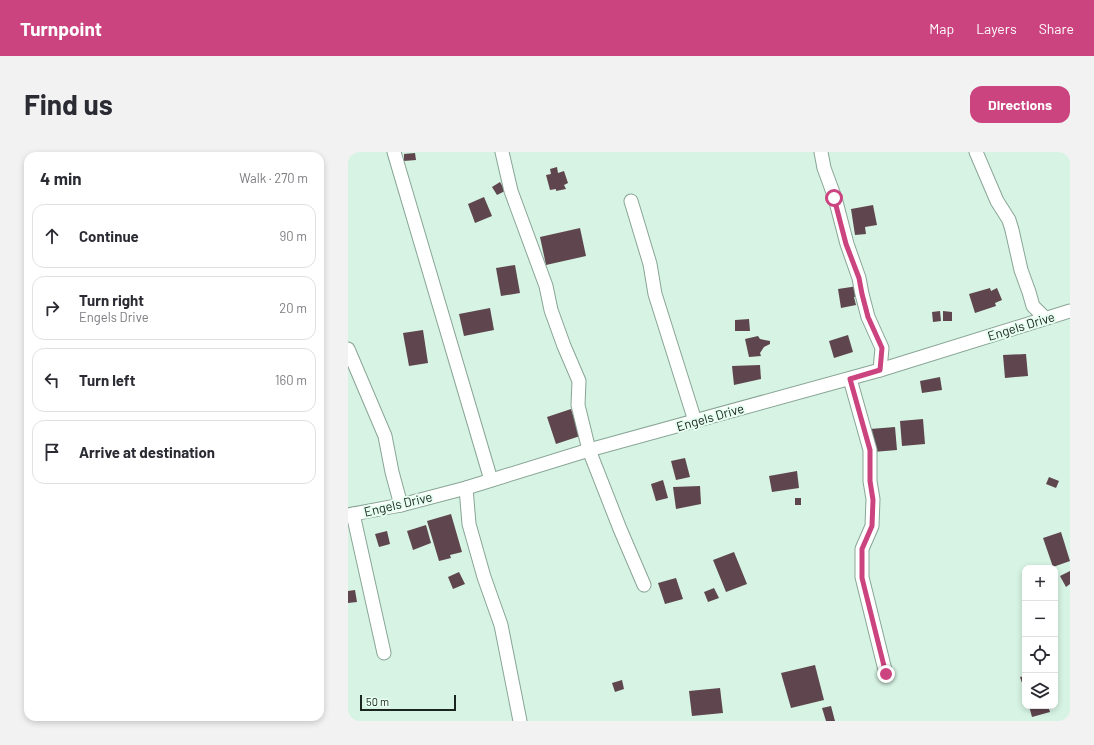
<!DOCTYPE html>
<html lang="en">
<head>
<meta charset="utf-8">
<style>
	:root { --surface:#fff; --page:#f2f2f3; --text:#2b2b33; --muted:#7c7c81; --line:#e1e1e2; --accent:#cb437f }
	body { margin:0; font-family:Barlow,sans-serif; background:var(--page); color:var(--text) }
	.controls { position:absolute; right:12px; bottom:12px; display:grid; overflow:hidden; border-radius:8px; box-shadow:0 2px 6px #0003 }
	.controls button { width:36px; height:36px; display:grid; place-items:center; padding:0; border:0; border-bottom:1px solid var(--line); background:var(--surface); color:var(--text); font:20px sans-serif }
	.scale { position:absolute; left:12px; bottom:10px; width:96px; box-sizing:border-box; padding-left:4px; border:2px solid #1a251f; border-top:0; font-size:11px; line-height:14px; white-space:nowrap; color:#1a251f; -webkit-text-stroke:3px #e7fff1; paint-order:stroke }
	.stop { position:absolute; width:12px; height:12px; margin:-9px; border:3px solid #cb437f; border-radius:50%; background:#fff }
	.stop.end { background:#cb437f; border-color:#fff; box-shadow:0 1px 4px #0008 }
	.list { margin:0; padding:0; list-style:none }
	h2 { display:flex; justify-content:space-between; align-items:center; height:52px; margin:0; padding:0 16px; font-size:17px }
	h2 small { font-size:13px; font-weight:400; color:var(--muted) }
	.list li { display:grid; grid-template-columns:26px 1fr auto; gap:12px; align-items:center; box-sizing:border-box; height:64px; margin:0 8px 8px; padding:0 8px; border:1px solid var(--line); border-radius:12px }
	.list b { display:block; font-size:15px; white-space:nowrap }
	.list p { margin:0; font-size:13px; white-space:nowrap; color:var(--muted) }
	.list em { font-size:13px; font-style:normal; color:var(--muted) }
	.icon { flex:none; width:22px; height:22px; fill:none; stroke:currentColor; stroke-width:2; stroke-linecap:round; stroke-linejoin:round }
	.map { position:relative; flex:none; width:722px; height:569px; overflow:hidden; border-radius:12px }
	header { display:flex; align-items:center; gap:24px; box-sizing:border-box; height:56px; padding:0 20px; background:var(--accent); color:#fff }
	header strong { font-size:19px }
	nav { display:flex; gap:22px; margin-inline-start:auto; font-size:14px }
	.intro { display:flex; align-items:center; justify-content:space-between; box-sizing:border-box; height:96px; padding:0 24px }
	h1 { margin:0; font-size:28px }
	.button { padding:10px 18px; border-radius:12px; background:var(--accent); color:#fff; font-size:14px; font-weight:700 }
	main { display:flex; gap:24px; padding:0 24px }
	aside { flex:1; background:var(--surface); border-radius:12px; box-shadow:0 2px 6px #0003 }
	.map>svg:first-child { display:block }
</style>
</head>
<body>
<header>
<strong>Turnpoint</strong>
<nav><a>Map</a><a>Layers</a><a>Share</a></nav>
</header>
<div class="intro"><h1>Find us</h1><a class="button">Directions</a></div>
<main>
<aside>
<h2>4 min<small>Walk · 270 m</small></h2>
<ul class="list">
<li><svg class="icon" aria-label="ahead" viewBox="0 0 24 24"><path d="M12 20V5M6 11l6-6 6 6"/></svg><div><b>Continue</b></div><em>90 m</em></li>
<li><svg class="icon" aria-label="right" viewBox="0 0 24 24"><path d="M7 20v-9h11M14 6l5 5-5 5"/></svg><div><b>Turn right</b><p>Engels Drive</p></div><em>20 m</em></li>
<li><svg class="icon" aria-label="left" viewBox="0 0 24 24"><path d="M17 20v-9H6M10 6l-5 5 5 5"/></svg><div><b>Turn left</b></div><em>160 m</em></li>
<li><svg class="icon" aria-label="arrive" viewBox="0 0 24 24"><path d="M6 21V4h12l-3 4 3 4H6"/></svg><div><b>Arrive at destination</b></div></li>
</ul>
</aside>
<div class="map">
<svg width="722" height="569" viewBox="0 0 722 569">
	<rect width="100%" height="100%" fill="#d6f3e3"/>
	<g fill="#5f454e">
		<polygon points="67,1 68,8 56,9 56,2"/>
		<polygon points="209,15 210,21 216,19 220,31 216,33 218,37 208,39 208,37 202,38 198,23 203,22 202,17"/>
		<polygon points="152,30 157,39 149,43 144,35"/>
		<polygon points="136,45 144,64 127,71 120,52"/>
		<polygon points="525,53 529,73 517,75 518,82 507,83 503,57"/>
		<polygon points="232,76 238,104 198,113 192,85"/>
		<polygon points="167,113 172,141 153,144 148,116"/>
		<polygon points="510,134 512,144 506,145 508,153 493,156 490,137"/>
		<polygon points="642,136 643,139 649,136 654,148 647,151 648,154 627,161 621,142"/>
		<polygon points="142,156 146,178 116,184 111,162"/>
		<polygon points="592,159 593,169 585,170 584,160"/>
		<polygon points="595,159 604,160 604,169 595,169"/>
		<polygon points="401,167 402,179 387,179 387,168"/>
		<polygon points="75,178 80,211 61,214 55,181"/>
		<polygon points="500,183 505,200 486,206 481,189"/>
		<polygon points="410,184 412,187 422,189 422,192 416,195 412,201 413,204 401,205 397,187"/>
		<polygon points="678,202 680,224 657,226 655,203"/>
		<polygon points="412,213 413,227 386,233 384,214"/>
		<polygon points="592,225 594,238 574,241 572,229"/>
		<polygon points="223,257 232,284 208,292 199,265"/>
		<polygon points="575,267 577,292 554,294 552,269"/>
		<polygon points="547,275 549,298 525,300 522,277"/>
		<polygon points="337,306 342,325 328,328 323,309"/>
		<polygon points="449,319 451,336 424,340 421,324"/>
		<polygon points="701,325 711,329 708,336 698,332"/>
		<polygon points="315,328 320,346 308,349 303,332"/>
		<polygon points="352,334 353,352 328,357 325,335"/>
		<rect x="447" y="346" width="6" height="7"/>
		<polygon points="103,362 114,400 102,403 103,406 91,409 79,369"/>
		<polygon points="78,373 83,391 65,398 59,379"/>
		<polygon points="39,379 42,392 31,395 27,382"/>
		<polygon points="713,380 722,409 705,415 695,386"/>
		<polygon points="386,400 399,432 378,440 365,408"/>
		<polygon points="722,419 722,432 718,435 712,424"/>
		<polygon points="111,420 117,432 105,437 100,425"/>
		<polygon points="328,426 335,447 317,452 310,431"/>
		<polygon points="366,436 371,446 360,450 356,440"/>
		<polygon points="7,438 9,450 0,451 0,439"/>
		<polygon points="467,513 476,548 443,556 433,521"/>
		<polygon points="677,524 677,540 672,525"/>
		<polygon points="274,528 276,537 267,540 264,531"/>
		<polygon points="372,536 375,561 344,564 341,539"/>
		<polygon points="483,554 487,569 478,569 474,556"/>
		<polygon points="681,554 700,554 702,560 684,565"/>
	</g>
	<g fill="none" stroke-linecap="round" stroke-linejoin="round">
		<defs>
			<g id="minor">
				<polyline points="46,0 143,328"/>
				<polyline points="154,0 163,39 198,134 203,158 216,194 231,229 230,253 241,298 272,377 296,433"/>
				<polyline points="473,0 476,16 487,46 499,92 511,126 514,142 520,165 534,196 532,218"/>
				<polyline points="628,0 649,49 661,68 664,78 673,118 681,140 685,154 697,166"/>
				<polyline points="283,49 302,112 307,142 347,269"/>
				<polyline points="0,197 37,284 44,320 53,353"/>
				<polyline points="502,227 522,298 522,329 525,347 524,374 514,397 514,425 538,522"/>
				<polyline points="118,336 121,372 136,425 153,473 172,569"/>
				<polyline points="5,362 36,501"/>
				<polyline points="0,363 53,353 118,336 241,298 532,218 722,159"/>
			</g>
		</defs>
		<use href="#minor" stroke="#89a596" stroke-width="15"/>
		<use href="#minor" stroke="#fff" stroke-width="13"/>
	</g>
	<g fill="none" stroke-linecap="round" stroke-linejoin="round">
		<polyline stroke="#cb437f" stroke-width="5" points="486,46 498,92 511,126 514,142 520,165 534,196 532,218 502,227 522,298 522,329 525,348 524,374 514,397 514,426 538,522"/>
	</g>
	<g text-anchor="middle" stroke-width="4" stroke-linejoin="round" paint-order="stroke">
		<g font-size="13" fill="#1a251f" stroke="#e7fff1">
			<text transform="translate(673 174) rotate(-17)" y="5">Engels Drive</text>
			<text transform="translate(362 265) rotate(-16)" y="5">Engels Drive</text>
			<text transform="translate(50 352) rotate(-13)" y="5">Engels Drive</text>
		</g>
	</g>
</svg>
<div class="controls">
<button>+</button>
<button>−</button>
<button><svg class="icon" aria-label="locate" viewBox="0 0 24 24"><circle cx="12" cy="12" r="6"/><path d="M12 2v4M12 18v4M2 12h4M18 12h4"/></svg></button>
<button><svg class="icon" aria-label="layers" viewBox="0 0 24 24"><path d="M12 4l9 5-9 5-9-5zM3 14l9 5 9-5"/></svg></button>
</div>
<div class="scale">50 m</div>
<div class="stop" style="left:486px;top:46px"></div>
<div class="stop end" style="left:538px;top:522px"></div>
</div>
</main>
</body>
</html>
